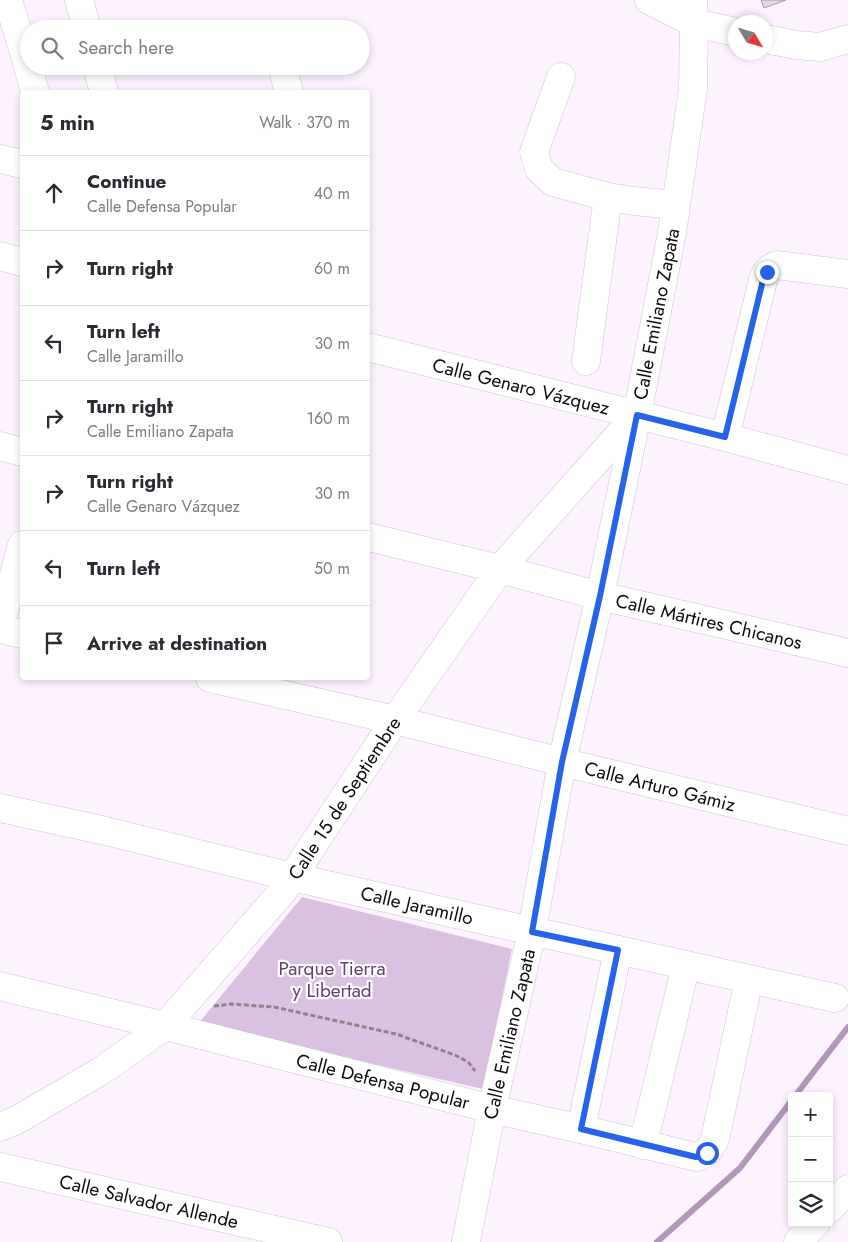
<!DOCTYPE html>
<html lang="en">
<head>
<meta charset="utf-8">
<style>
	:root { --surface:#fff; --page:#f7f7f7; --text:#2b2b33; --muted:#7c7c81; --line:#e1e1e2 }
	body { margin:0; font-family:Jost,sans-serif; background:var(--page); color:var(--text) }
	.controls { position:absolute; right:15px; bottom:15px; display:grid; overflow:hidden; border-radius:5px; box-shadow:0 2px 8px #0003 }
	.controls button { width:45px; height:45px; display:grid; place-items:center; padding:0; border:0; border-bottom:1px solid var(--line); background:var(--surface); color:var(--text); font:25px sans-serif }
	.compass { position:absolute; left:728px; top:15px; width:45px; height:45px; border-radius:50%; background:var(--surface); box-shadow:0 2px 8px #0003; rotate:128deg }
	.stop { position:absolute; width:15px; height:15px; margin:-11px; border:4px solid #2563eb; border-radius:50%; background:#fff }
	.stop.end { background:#2563eb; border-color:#fff; box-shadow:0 1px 5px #0008 }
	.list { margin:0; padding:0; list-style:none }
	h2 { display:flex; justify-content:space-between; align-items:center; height:65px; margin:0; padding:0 20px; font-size:21px }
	h2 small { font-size:16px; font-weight:400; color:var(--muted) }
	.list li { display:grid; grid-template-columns:32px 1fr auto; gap:15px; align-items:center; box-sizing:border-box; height:75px; padding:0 20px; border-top:1px solid var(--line) }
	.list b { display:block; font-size:19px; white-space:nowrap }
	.list p { margin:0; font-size:16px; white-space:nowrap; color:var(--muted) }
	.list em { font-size:16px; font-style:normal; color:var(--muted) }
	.icon { flex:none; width:28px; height:28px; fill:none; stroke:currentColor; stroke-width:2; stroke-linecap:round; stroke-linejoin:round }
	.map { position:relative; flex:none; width:848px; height:1242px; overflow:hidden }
	.search { position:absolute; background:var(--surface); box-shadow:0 2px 8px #0003; left:20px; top:20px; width:350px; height:55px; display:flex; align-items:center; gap:12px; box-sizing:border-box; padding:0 18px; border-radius:28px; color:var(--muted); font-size:19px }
	.panel { position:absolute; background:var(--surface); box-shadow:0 2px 8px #0003; left:20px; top:90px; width:350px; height:590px; border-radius:5px }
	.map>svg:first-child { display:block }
</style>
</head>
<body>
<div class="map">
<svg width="848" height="1242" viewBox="0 0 848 1242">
	<rect width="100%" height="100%" fill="#fcf3ff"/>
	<polygon fill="#dac1e1" points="302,897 512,949 483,1089 198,1024"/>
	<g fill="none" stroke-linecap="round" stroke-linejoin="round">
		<g stroke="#b297ba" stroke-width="6">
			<polyline points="795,1096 848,1027"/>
			<polyline points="657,1242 740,1168 792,1100"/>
		</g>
	</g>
	<polygon fill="#e1d8e3" stroke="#a49ba6" points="761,0 786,0 764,8"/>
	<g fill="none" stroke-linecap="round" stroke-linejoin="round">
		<defs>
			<g id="minor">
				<polyline points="8,0 26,59 35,92"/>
				<polyline points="79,0 87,29"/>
				<polyline points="649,0 694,23 736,32"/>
				<polyline points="766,39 796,45 820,47 848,39"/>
				<polyline points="97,66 104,92"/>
				<polyline points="282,66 289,92"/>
				<polyline points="561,77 534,152 539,169 553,182 608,197"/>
				<polyline points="0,159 22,164"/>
				<polyline points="0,256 22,262"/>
				<polyline points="368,347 725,437 848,470"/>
				<polyline points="586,361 608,197 634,201 676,205"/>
				<path d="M725,437L763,280C766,272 769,268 777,265L848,274"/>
				<polyline points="0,446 22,452"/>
				<polyline points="368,537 500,569 600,596 848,653"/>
				<polyline points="0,625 22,545"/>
				<polyline points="0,629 22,634"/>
				<polyline points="210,678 395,720 562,762 848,831"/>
				<polyline points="0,808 106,831 292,877 532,931 835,998"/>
				<path d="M0,986L165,1026L492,1109L581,1129L696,1157C707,1155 710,1149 715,1139L749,979"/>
				<polyline points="0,1127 17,1120 101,1071 165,1026 283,891 395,720 500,569 636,416"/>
				<polyline points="581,1129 618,950"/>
				<polyline points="643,1145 686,965"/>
				<polyline points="0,1167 328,1242"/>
				<polyline points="829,1209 848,1189"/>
				<polyline points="466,1242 492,1109 532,931 562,762 600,596 637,415 672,233 693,89 694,23 693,0"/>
				<polyline points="798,1242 816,1223"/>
			</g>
		</defs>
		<use href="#minor" stroke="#cec5d1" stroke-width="29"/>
		<polyline stroke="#8a848c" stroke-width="3" stroke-dasharray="5 2.5" stroke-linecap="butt" points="214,1006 232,1004 274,1007 396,1034 455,1055 468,1062 473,1068 475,1071"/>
		<use href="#minor" stroke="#fff" stroke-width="28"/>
	</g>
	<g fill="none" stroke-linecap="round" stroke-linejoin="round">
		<polyline stroke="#2563eb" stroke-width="6" points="707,1153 702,1156 696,1157 581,1129 618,950 532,932 562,762 600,596 637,415 725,437 763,280 767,272"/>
	</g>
	<g text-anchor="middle" stroke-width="4.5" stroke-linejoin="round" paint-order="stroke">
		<g font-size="19" fill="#0e0b0f" stroke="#fff">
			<text transform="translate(656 314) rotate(-79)" y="7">Calle Emiliano Zapata</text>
			<text transform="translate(521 386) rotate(14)" y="7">Calle Genaro Vázquez</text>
			<text transform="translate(709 621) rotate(13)" y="7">Calle Mártires Chicanos</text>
			<text transform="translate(660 786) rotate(14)" y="7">Calle Arturo Gámiz</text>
			<text transform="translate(344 798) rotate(-57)" y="7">Calle 15 de Septiembre</text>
			<text transform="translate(417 905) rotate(13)" y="7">Calle Jaramillo</text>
			<text transform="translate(509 1034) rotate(-77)" y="7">Calle Emiliano Zapata</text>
			<text transform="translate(383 1081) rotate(14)" y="7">Calle Defensa Popular</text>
			<text transform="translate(149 1201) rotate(13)" y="7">Calle Salvador Allende</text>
		</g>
		<g font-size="19" fill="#643f6f" stroke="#fff">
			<text x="332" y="975">Parque Tierra<tspan x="332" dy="22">y Libertad</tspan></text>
		</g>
	</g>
</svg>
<div class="controls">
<button>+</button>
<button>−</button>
<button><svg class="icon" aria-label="layers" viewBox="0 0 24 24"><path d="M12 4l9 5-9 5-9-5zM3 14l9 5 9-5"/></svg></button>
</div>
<svg class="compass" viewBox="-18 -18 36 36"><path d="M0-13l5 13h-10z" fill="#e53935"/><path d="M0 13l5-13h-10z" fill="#7c7c81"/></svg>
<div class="stop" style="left:707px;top:1153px"></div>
<div class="stop end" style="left:767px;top:272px"></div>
<div class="search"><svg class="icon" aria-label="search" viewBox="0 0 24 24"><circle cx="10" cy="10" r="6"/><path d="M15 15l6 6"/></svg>Search here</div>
<section class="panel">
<h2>5 min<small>Walk · 370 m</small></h2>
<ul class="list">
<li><svg class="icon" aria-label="ahead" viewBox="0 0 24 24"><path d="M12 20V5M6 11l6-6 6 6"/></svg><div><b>Continue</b><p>Calle Defensa Popular</p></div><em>40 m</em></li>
<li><svg class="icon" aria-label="right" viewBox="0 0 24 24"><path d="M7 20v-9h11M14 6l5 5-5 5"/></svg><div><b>Turn right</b></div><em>60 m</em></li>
<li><svg class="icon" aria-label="left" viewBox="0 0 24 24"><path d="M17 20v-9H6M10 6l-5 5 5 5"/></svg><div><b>Turn left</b><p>Calle Jaramillo</p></div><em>30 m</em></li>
<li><svg class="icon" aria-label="right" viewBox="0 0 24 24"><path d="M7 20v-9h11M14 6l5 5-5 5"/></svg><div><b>Turn right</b><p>Calle Emiliano Zapata</p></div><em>160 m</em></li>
<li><svg class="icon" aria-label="right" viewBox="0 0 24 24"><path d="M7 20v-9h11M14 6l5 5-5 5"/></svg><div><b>Turn right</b><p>Calle Genaro Vázquez</p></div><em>30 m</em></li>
<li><svg class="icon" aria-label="left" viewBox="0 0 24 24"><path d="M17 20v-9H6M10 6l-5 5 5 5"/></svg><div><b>Turn left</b></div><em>50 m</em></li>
<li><svg class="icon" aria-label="arrive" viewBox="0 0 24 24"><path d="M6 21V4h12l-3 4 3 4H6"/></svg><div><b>Arrive at destination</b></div></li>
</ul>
</section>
</div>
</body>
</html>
